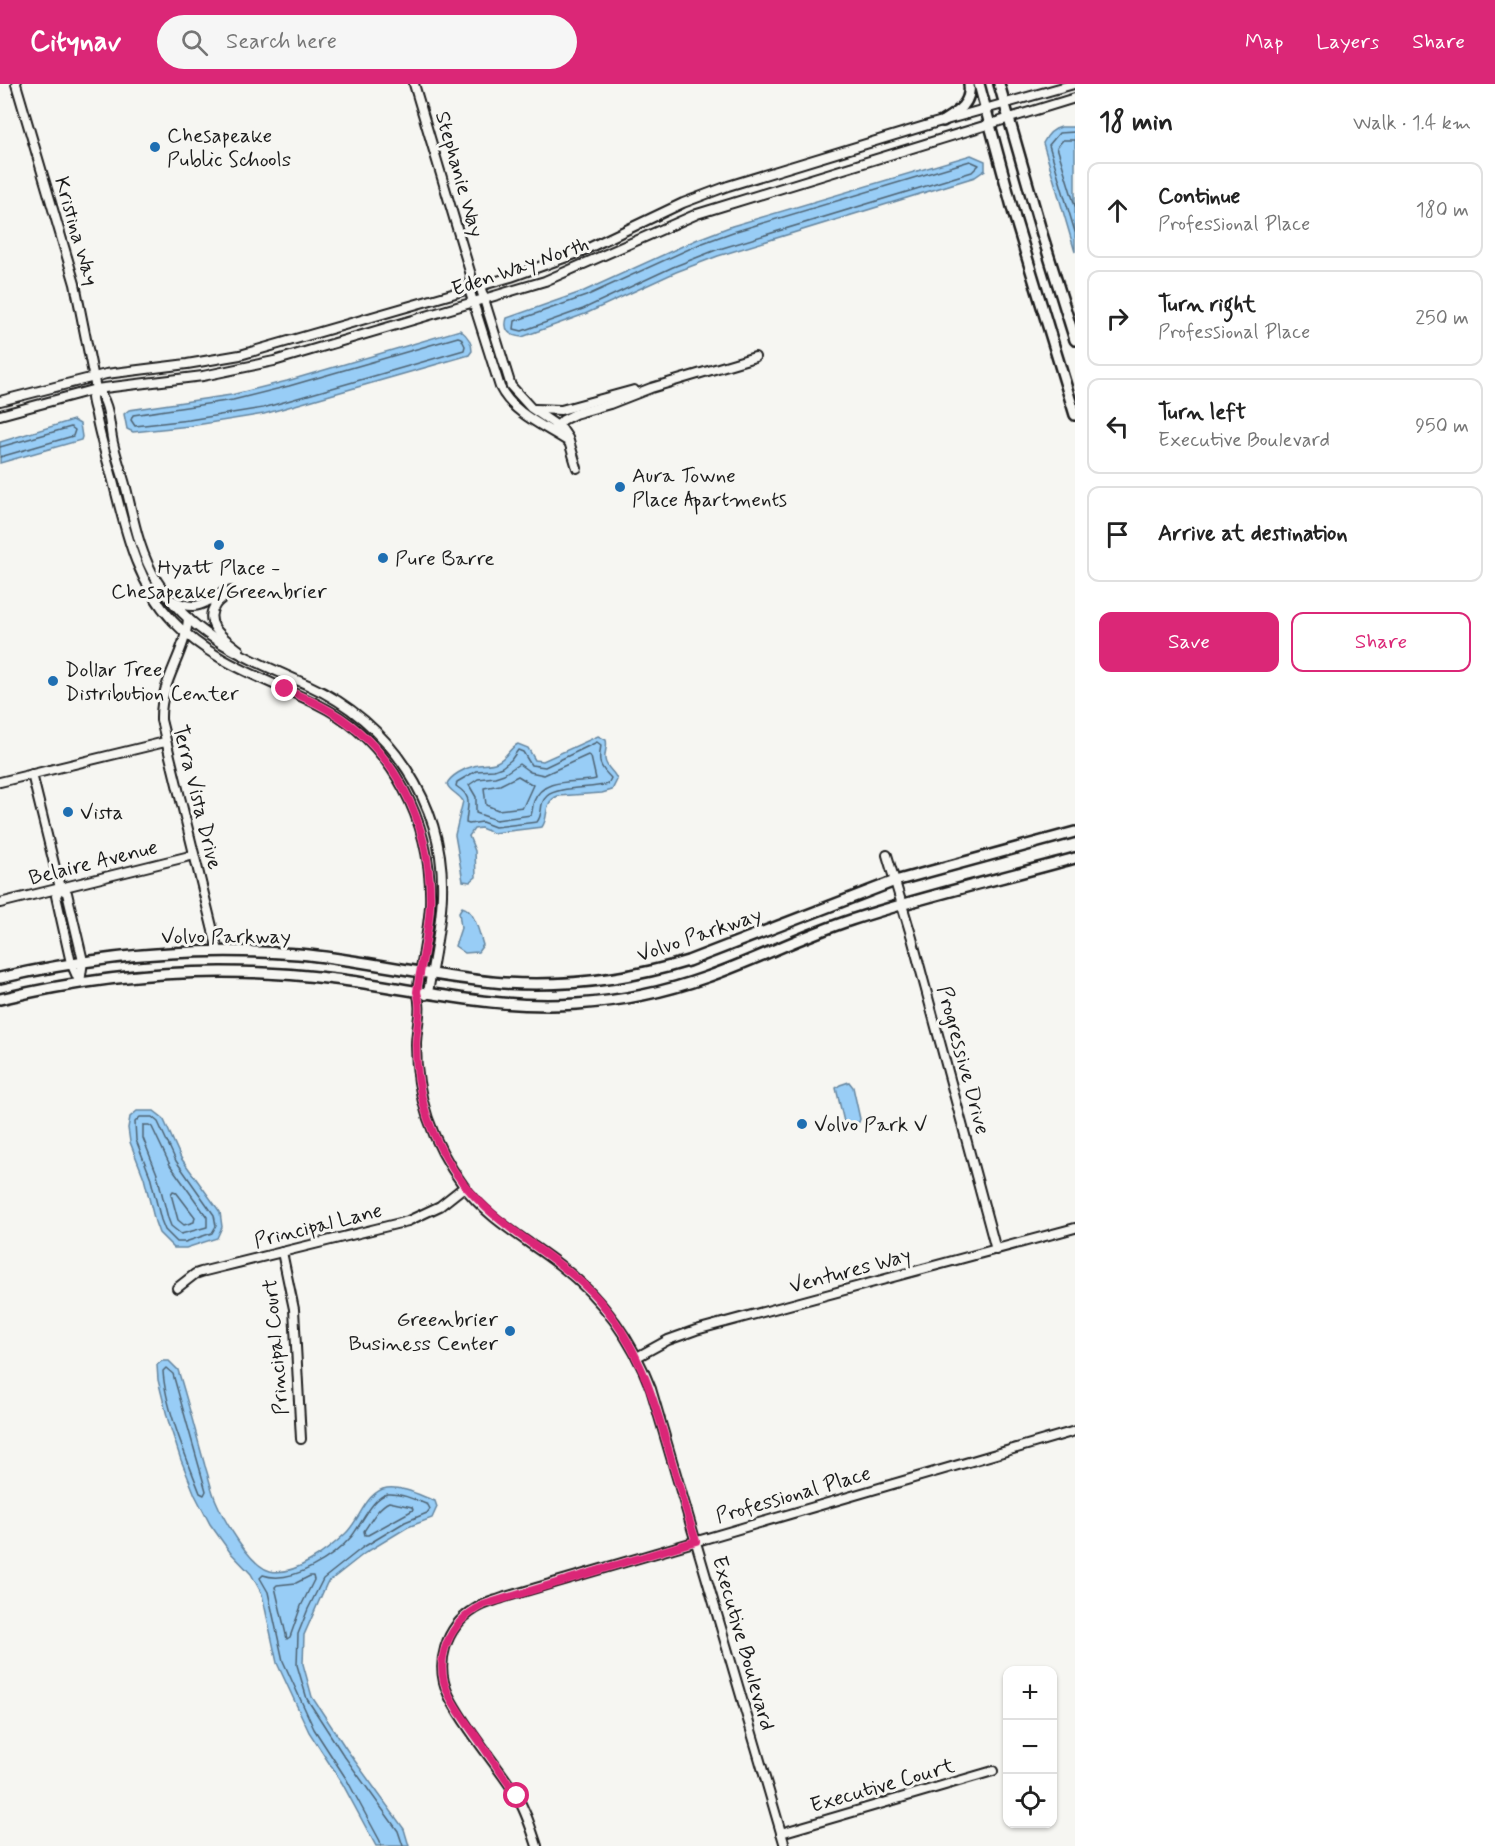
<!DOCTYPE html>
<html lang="en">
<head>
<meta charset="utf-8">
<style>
	:root { --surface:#fff; --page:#f6f6f6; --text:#222; --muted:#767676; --line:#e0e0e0; --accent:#db2777 }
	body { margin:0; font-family:Mynerve,sans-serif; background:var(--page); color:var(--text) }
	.controls { position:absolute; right:18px; bottom:18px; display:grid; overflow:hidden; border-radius:12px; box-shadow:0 2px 4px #0004 }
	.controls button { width:54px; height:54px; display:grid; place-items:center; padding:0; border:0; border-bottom:2px solid var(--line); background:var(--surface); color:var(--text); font:30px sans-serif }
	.stop { position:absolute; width:18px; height:18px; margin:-14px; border:4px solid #db2777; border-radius:50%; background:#fff }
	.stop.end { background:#db2777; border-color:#fff; box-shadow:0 2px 6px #0008 }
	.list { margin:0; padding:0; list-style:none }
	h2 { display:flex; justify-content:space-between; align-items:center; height:78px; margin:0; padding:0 24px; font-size:26px }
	h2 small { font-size:20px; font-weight:400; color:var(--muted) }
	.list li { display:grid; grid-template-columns:39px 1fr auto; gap:18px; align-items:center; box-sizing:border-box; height:96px; margin:0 12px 12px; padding:0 12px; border:2px solid var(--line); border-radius:12px }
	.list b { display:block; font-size:22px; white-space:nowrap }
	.list p { margin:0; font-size:20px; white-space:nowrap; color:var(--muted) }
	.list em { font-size:20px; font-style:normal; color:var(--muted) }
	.actions { display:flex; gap:12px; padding:18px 24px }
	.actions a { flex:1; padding:14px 0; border:2px solid var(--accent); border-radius:12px; text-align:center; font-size:21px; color:var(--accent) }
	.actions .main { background:var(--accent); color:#fff }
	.icon { flex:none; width:33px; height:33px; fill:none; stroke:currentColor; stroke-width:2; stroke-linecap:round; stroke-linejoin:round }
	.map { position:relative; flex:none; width:1075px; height:1762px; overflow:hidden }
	header { display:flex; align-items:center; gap:36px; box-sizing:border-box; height:84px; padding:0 30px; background:var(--accent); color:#fff }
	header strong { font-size:28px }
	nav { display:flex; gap:33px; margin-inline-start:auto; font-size:21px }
	.search { width:420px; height:54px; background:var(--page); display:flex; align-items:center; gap:15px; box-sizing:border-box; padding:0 21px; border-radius:33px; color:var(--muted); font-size:22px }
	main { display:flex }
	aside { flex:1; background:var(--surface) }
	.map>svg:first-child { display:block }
</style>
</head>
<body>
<header>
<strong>Citynav</strong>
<div class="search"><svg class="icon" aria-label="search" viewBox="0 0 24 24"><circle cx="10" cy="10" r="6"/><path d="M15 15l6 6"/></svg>Search here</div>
<nav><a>Map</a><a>Layers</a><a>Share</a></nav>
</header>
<main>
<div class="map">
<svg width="1075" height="1762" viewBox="0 0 1075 1762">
	<rect width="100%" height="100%" fill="#f6f6f2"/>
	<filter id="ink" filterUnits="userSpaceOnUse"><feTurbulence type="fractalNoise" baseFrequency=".0167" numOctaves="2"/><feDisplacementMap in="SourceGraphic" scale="12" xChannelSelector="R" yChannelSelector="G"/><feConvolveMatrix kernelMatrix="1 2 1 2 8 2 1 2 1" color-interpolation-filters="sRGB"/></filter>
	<g filter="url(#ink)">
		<g fill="#98cdf6" stroke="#66869f" stroke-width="1.5">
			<path d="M1061,43H1075V168L1043,59C1047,51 1052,45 1061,43Z"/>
			<path d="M971,71L985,77V86L975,93L718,172L676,188L585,230L522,253C510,252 503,247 507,234L584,207L698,155L732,142Z"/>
			<path d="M460,246C467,251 472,258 472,267L469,271L264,330L190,342L133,348L127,345L124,330L129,326L231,311L287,297Z"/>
			<polygon points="73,336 80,340 82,353 81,356 0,379 0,358"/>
			<path d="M598,652L606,656C608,663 604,668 605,675C606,685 615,687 617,696L612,706L602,709L558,712C542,719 550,732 542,743L493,749L481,744L474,745L469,752L475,767L476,793L470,798L463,797L455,751L463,717C458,709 450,708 447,700C450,692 465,684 474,682C481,679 489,682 497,678C507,674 509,664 518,660L528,664L535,676L543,677Z"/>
			<path d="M462,823C475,826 479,849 483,861L478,868L465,869L455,862L461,844L459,828Z"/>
			<polygon points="849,998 853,1003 860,1035 859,1038 848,1040 844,1038 836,1004 840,1001"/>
			<polygon points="137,1027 154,1027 163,1034 181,1074 220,1128 222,1143 217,1154 186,1164 174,1164 159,1149 155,1138 144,1094 130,1058 128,1044 130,1033"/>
			<path d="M162,1277H169L178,1286C188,1318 196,1350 205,1382C209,1393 211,1406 216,1417C224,1436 250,1482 270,1487C294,1493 328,1466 345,1450C359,1438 366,1407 387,1404C403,1402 421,1412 435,1417L437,1423L432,1434L408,1443L365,1469L327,1499L304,1551L303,1580L312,1613L347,1666L404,1745L409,1762H376L342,1699L309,1648L277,1579L262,1510L251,1490L230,1468L210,1440L195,1411L181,1376L168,1336L158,1296L157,1281Z"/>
		</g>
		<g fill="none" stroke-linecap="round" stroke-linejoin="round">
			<g stroke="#4e6373" stroke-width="1.5">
				<polyline points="1075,48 1059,49 1049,61 1075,148"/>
				<polyline points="1075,56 1063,56 1057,63 1075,122"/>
				<polygon points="970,77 979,81 972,88 716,166 673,183 583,225 522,247 514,245 515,237 586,212 700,160 733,148"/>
				<polygon points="458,253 461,254 465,262 464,266 263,324 189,336 135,342 131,336 133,331 233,316 289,302"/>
				<polyline points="0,363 71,343 75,346 73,352 0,373"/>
				<path d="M597,658L601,661C598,678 599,682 611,694L608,700C593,705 557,702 547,712C538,720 544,730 537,738L495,743L482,738L469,740L466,739C467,720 474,714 456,702L457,698L476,687L494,686L502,683L511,676L518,666L523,668L531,681L545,683Z"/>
				<path d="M588,671L591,673L596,695C576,700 544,692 534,717C532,722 533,727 531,731L496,736L476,729V713L469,701L478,695L495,693L504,690L519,680L530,688L544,691Z"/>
				<polygon points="518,692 533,701 523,723 498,726 486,721 484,704 500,701"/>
				<polygon points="140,1033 152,1033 158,1038 176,1077 214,1131 216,1142 212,1149 185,1158 177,1158 165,1146 161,1136 150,1092 136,1056 135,1038"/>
				<polygon points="143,1041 149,1041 152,1043 170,1081 207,1133 207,1143 181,1150 171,1142 168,1134 157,1090 143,1054"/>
				<polygon points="173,1107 176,1108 195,1133 194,1138 184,1141 178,1136 171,1110"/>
				<path d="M166,1284L173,1290L206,1407L204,1411L200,1409C187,1375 165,1323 163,1287Z"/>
				<path d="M389,1418L412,1423L413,1426L368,1451H365L364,1447C371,1437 378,1423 389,1418Z"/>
				<polygon points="310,1492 313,1492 314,1496 301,1522 290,1553 287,1555 275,1503 277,1501 296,1499"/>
				<path d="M381,1762L380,1757L347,1696L314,1645L283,1577L268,1508L260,1494L263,1491C292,1501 334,1473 352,1452C361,1441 373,1412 388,1410C401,1409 416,1416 428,1421L430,1425L427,1429L405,1438L362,1464L323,1495L308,1525L298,1550L297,1581L307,1615L342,1669L398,1747L403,1762"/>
			</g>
			<defs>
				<g id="minor">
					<polyline points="16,0 75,200 96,305"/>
					<path d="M414,0L471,191L469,205L500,303C513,330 545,342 569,358"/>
					<polyline points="478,199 480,202 511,302 531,324 562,345 568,354 577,384"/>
					<path d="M96,305C95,308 93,310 92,313C92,318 95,326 96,331C100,353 107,375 113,397C126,448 136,497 173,537C212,579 267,595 317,620C393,657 433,740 430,822C428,851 421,880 417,908C423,925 416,943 416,961C416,1012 433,1060 463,1101C488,1136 528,1156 561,1182C603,1215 632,1255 651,1305L785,1762"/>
					<path d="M96,305C110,317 109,342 113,359C117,376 123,391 127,408C134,438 140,470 157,497C193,555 250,575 308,601C390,638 445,720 442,810C441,844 433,877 428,909L426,911"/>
					<polyline points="0,317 106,290 187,280 240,271 511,193 578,169 683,119 728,102 928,41 1074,0"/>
					<polyline points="535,325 561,326 634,306"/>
					<polyline points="0,331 96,305 203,292 274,277 545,197 697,130 1075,14"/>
					<polyline points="554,345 563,336 575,330 610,320 651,304 755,273"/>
					<path d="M231,507C226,512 220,515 216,520C201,540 225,555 239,566"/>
					<path d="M174,517C198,528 204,519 224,508"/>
					<path d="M188,534C186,570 160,596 161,636L218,867"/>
					<polyline points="32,690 60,804 67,809 83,877 80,899"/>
					<polyline points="0,698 165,658"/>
					<polyline points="887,771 912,854 996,1166"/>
					<polyline points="60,804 56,812 71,879 79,897"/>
					<polyline points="0,819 194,771"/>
					<polyline points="282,1168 294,1225 301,1355"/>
					<polyline points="177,1204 195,1190 201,1188 408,1137 440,1122 464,1103"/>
					<polyline points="637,1273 668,1256 696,1246 1075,1144"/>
					<polyline points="781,1749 993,1687"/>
					<path d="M537,1762C531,1744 526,1727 516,1711C496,1679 466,1646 449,1612C434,1581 445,1543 475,1525C484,1519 495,1517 505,1513L1075,1347"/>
				</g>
				<g id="major">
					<polyline points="979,0 1015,134 1075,331"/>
					<polyline points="999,0 1042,150 1075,256"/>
					<path d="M943,37C958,28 972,19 969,0"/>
					<path d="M0,894C98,871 197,862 298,870C367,876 435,894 504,899C567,903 629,895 688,877L895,797L1075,748"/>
					<path d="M0,915C110,888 223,881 335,895C416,905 495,926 577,920C621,917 665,908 707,893C755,876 802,852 851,836C924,812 1000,795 1075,774"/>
				</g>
			</defs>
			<use href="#minor" stroke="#1c1c1c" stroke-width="12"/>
			<use href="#major" stroke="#1c1c1c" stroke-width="14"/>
			<use href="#minor" stroke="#f6f6f2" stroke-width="8"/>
			<use href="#major" stroke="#f6f6f2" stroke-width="9"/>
		</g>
	</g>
	<g fill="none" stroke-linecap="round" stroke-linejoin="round" filter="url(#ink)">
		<path stroke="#db2777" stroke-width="8" d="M285,605C300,612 316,618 330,627C398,667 432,744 430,821C429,850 421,879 417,908C423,925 416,943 416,961C416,1001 426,1040 446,1074C484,1141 549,1162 598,1215C635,1257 651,1305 666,1357C676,1391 685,1424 696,1457L483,1521C449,1538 431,1577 450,1613C458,1628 469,1642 478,1655C491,1674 504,1693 517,1712"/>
	</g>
	<g fill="#1f6fb2" stroke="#f6f6f2" stroke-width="2">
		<circle cx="155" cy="63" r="6"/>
		<circle cx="620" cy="403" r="6"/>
		<circle cx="219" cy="461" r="6"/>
		<circle cx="383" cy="474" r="6"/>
		<circle cx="53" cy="597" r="6"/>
		<circle cx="68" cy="728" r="6"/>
		<circle cx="802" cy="1040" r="6"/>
		<circle cx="510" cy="1247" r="6"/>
	</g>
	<g text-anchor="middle" stroke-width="6" stroke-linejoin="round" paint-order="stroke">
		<g font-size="21" fill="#1c1c1c" stroke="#f6f6f2" text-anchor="start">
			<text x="167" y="58">Chesapeake<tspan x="167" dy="24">Public Schools</tspan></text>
			<text x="632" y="398">Aura Towne<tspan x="632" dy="24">Place Apartments</tspan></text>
			<text x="395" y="481">Pure Barre</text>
			<text x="219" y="490" text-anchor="middle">Hyatt Place -<tspan x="219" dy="24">Chesapeake/Greenbrier</tspan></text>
			<text x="65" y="592">Dollar Tree<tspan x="65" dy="24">Distribution Center</tspan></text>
			<text x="80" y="735">Vista</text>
			<text x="814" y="1047">Volvo Park V</text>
			<text x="498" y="1242" text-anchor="end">Greenbrier<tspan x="498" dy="24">Business Center</tspan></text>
		</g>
		<g font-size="21" fill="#1c1c1c" stroke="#f6f6f2">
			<text transform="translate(460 90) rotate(74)" y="7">Stephanie Way</text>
			<text transform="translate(77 147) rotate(74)" y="7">Kristina Way</text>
			<text transform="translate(520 182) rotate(-19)" y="7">Eden Way North</text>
			<text transform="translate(198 713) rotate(76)" y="7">Terra Vista Drive</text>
			<text transform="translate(93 778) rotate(-14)" y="7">Belaire Avenue</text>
			<text transform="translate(699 850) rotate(-19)" y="7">Volvo Parkway</text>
			<text x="226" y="859">Volvo Parkway</text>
			<text transform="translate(964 976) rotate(75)" y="7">Progressive Drive</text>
			<text transform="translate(318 1141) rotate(-14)" y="7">Principal Lane</text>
			<text transform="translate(850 1186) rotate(-15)" y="7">Ventures Way</text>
			<text transform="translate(275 1263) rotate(-95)" y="7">Principal Court</text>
			<text transform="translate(793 1410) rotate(-16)" y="7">Professional Place</text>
			<text transform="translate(744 1559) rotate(74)" y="7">Executive Boulevard</text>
			<text transform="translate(882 1701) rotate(-16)" y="7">Executive Court</text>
		</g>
	</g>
</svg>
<div class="controls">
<button>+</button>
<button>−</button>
<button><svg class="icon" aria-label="locate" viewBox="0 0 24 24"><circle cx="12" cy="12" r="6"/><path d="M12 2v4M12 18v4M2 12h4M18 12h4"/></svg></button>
</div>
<div class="stop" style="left:517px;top:1712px"></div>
<div class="stop end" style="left:285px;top:605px"></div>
</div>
<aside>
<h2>18 min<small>Walk · 1.4 km</small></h2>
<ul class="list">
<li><svg class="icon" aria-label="ahead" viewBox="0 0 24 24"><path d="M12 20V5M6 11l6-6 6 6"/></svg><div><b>Continue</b><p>Professional Place</p></div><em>180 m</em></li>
<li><svg class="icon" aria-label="right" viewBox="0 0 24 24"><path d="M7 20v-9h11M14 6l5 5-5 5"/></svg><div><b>Turn right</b><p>Professional Place</p></div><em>250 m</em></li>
<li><svg class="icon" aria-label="left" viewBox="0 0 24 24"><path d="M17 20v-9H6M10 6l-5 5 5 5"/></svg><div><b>Turn left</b><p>Executive Boulevard</p></div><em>950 m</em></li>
<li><svg class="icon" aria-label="arrive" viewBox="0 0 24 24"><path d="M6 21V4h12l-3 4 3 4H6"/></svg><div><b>Arrive at destination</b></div></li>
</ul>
<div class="actions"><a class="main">Save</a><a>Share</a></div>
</aside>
</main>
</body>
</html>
